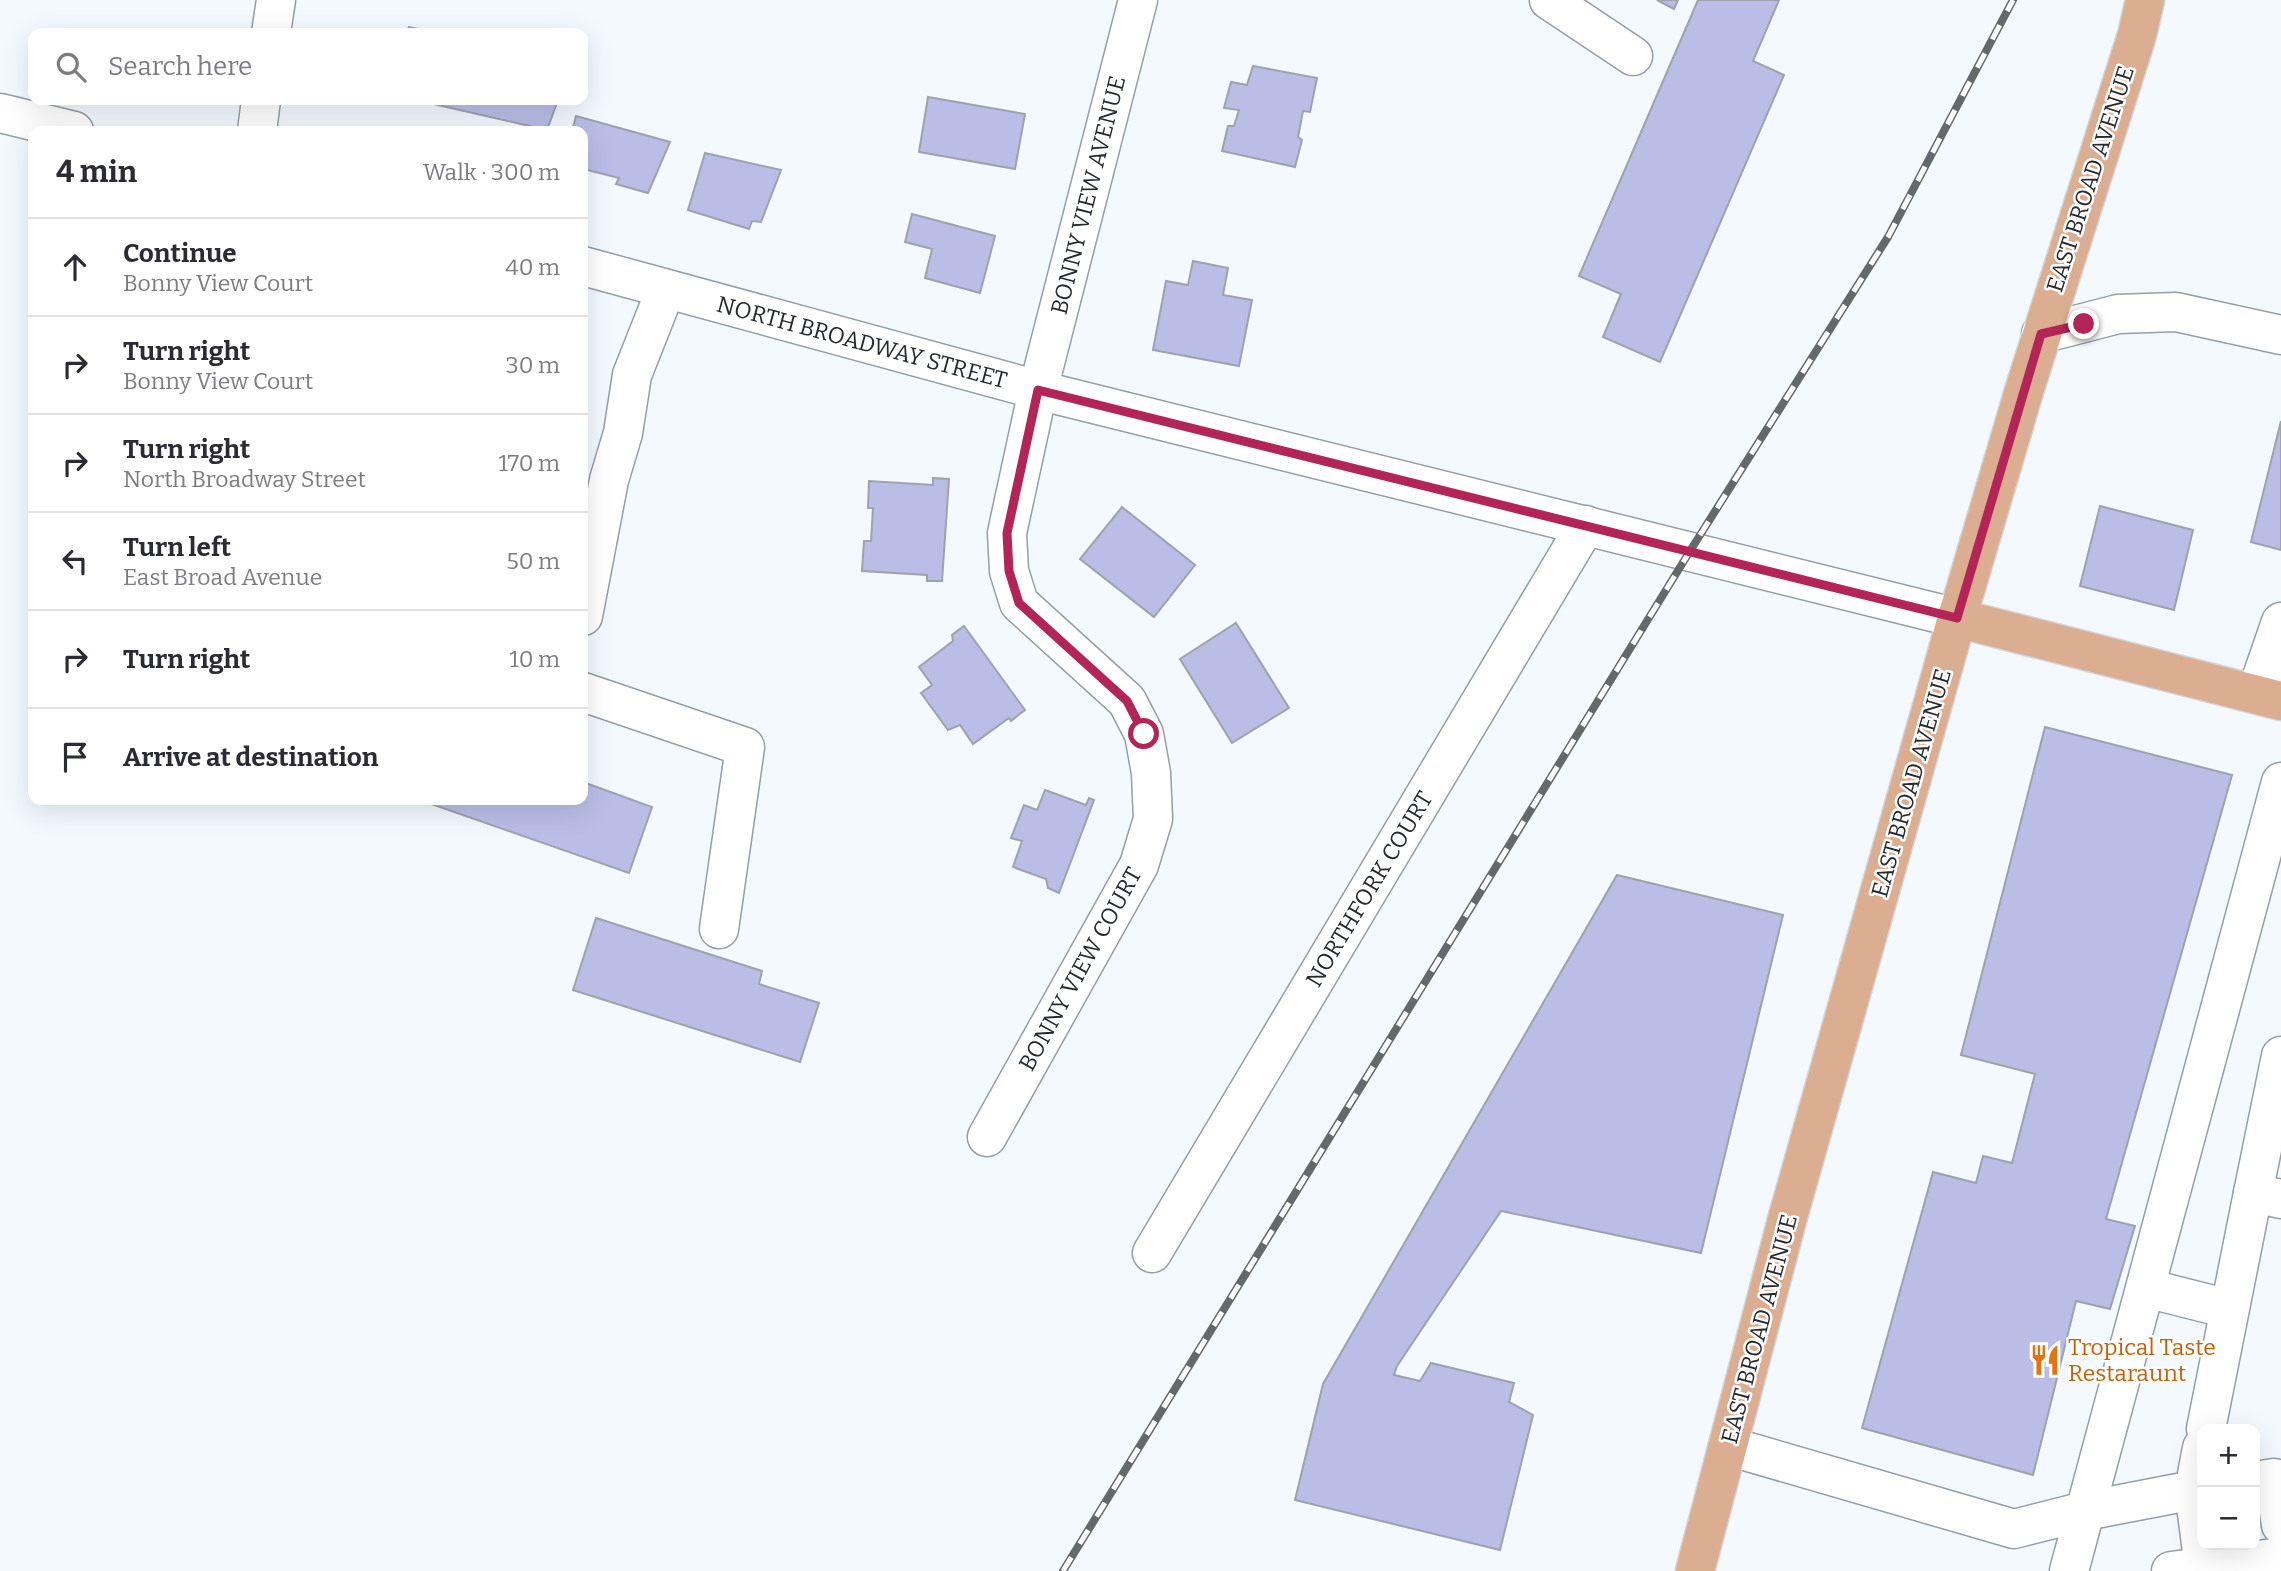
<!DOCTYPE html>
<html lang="en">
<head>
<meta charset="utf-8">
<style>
	:root { --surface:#fff; --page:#f7f7f7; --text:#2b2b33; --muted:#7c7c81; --line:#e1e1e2 }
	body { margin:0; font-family:Bitter,serif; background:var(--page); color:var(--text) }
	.controls { position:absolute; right:21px; bottom:21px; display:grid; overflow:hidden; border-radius:14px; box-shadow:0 7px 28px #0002 }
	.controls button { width:63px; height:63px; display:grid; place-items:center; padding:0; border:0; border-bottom:2px solid var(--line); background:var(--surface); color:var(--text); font:35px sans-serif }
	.stop { position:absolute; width:21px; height:21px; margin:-16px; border:5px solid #b42557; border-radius:50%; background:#fff }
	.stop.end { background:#b42557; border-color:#fff; box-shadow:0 2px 7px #0008 }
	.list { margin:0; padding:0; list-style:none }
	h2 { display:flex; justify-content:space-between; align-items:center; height:91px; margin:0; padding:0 28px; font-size:30px }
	h2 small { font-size:23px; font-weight:400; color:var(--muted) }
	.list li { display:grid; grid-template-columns:46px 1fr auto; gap:21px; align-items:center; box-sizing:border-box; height:98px; padding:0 28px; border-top:2px solid var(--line) }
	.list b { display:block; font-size:26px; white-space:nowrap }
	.list p { margin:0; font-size:23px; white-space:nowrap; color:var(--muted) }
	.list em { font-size:23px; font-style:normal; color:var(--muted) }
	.icon { flex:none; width:38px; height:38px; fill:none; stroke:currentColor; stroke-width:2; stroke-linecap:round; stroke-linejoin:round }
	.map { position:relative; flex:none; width:2281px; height:1571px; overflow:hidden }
	.search { position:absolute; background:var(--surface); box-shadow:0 7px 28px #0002; left:28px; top:28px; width:560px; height:77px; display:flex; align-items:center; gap:18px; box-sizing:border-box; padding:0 24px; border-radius:14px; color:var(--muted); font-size:26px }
	.panel { position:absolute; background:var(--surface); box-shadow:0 7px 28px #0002; left:28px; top:126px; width:560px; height:679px; border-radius:14px }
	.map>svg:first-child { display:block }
</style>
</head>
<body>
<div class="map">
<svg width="2281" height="1571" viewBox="0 0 2281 1571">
	<rect width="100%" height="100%" fill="#f3f9fe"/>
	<g fill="#babee7" stroke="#9fa1ac" stroke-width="2">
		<polygon points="1657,0 1678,0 1674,9"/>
		<polygon points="1698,0 1779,0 1753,61 1784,75 1660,362 1603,337 1621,294 1579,276"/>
		<polygon points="409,27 436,33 406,33"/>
		<polygon points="1253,66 1317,78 1310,112 1303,111 1298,137 1302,140 1295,167 1222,151 1228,126 1234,126 1239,110 1224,108 1231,82 1247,85"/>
		<polygon points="928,97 1025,114 1015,169 919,152"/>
		<polygon points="416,100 558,100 547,130"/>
		<polygon points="576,116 670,142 648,193 616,184 619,178 583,169 583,131 572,131"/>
		<polygon points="705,153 781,170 761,222 752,221 749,229 688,210"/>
		<polygon points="912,214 995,236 980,293 925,278 932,249 905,242"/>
		<polygon points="1193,261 1228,268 1223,295 1252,300 1239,366 1153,350 1166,281 1188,285"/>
		<polygon points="2281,421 2281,550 2251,542"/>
		<polygon points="933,478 949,479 942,581 927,581 927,575 862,571 864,541 871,541 873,508 868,508 869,481 933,485"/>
		<polygon points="2100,506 2193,530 2174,610 2080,586"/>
		<polygon points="1122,507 1195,565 1154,617 1080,559"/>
		<polygon points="1236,623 1289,708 1232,743 1180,659"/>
		<polygon points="964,626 1025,710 1011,721 1009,718 973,744 960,725 948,730 921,693 932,685 919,667 953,641 952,635"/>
		<polygon points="2045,727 2232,775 2106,1219 2135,1226 2110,1309 2076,1301 2033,1475 1862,1428 1933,1172 1976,1183 1983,1156 2012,1163 2035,1074 1961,1055"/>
		<polygon points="583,782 652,807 629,873 420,800 583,800"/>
		<polygon points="1045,790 1086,805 1089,798 1094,800 1059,893 1048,888 1046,879 1013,867 1022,841 1011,838 1024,805 1037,810"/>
		<polygon points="1617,875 1783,915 1701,1253 1501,1211 1397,1366 1394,1375 1420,1381 1431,1363 1514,1383 1509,1402 1533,1415 1500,1550 1295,1500 1323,1384"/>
		<polygon points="596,918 762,971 759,984 819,1003 800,1062 573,990"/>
	</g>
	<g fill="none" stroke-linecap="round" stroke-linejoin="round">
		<defs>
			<g id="minor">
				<polyline points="1549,0 1633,56"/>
				<polyline points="271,33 276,0"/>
				<polyline points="0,113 74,131"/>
				<polyline points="257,131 261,100"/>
				<polyline points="583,266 1038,390 1957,618"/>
				<polyline points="2041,334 2118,314 2176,312 2281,335"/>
				<polyline points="583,616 609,480 623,433 632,375 666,289"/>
				<polyline points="583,692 745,747 719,929"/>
				<polyline points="2256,694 2281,622"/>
				<polyline points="2281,1056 2253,1193 2281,1199"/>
				<polyline points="987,1137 1139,865 1153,819 1151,773 1144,734 1127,701 1019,603 1009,571 1007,533 1038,390 1138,0"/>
				<polyline points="1152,1253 1586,525"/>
				<polyline points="2146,1288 2229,1309"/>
				<polyline points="2206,1429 2253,1193"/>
				<polyline points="1728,1446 2014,1529 2085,1511 2194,1490 2202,1448"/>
				<polyline points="2255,1481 2274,1478 2281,1525"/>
				<polyline points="2202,1488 2194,1490 2204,1567"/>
				<polyline points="2069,1571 2281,782"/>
				<polyline points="2171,1571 2281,1557"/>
			</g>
			<g id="major">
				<polyline points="1957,618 2281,701"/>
				<polyline points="1695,1571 1787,1220 1957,618 2024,391 2137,35 2145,0"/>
			</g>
		</defs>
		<use href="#minor" stroke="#949ea6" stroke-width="41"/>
		<use href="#major" stroke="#d4d4d5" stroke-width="41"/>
		<use href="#minor" stroke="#fff" stroke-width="38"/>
		<use href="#major" stroke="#dbae91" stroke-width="38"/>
		<defs>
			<polyline id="rail" points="1063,1571 1690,551 1888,237 2013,0"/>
		</defs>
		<use href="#rail" stroke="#64696c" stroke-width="8"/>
		<use href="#rail" stroke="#fff" stroke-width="5" stroke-dasharray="16" stroke-linecap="butt"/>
	</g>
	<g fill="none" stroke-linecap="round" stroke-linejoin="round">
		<polyline stroke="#b42557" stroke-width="9" points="1144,734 1127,701 1019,603 1009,571 1007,533 1038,390 1957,618 2041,334 2084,324"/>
	</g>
	<defs>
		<symbol id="restaurant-bare" viewBox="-9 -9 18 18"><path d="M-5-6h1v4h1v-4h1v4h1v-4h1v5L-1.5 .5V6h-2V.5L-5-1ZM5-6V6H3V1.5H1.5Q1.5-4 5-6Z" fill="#e8710a" stroke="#fff" stroke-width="2.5" paint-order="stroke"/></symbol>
	</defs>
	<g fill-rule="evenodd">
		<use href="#restaurant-bare" x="2023" y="1338" width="44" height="44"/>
	</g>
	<g text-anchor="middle" stroke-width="5" stroke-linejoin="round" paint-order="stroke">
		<g font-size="23" fill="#262a2d" stroke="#fff">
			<text transform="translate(2090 179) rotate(-72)" y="8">EAST BROAD AVENUE</text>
			<text transform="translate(1088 195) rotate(-76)" y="8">BONNY VIEW AVENUE</text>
			<text transform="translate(862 342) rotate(15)" y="8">NORTH BROADWAY STREET</text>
			<text transform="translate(1911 783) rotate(-74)" y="8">EAST BROAD AVENUE</text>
			<text transform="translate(1369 889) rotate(-59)" y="8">NORTHFORK COURT</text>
			<text transform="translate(1080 969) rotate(-61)" y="8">BONNY VIEW COURT</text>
			<text transform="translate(1759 1329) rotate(-75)" y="8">EAST BROAD AVENUE</text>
		</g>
		<g font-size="23" fill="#c56008" stroke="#fff" text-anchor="start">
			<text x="2068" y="1355">Tropical Taste<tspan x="2068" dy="26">Restaraunt</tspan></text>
		</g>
	</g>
</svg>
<div class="controls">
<button>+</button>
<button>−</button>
</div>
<div class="stop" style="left:1144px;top:734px"></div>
<div class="stop end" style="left:2084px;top:324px"></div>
<div class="search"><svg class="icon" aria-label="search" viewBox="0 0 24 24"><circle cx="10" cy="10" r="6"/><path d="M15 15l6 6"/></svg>Search here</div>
<section class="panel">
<h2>4 min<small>Walk · 300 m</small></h2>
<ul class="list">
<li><svg class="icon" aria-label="ahead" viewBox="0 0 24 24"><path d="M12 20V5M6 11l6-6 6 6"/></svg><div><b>Continue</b><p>Bonny View Court</p></div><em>40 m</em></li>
<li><svg class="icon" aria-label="right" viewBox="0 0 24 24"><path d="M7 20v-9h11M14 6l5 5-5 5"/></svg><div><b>Turn right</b><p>Bonny View Court</p></div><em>30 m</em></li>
<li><svg class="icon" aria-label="right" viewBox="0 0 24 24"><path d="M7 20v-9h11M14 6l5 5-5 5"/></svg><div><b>Turn right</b><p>North Broadway Street</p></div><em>170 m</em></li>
<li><svg class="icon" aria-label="left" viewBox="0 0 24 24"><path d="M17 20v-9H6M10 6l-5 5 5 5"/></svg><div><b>Turn left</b><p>East Broad Avenue</p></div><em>50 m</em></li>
<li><svg class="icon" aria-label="right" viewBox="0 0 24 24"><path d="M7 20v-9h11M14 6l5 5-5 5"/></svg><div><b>Turn right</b></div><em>10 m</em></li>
<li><svg class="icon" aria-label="arrive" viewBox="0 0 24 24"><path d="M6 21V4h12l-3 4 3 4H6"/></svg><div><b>Arrive at destination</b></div></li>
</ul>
</section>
</div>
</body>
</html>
